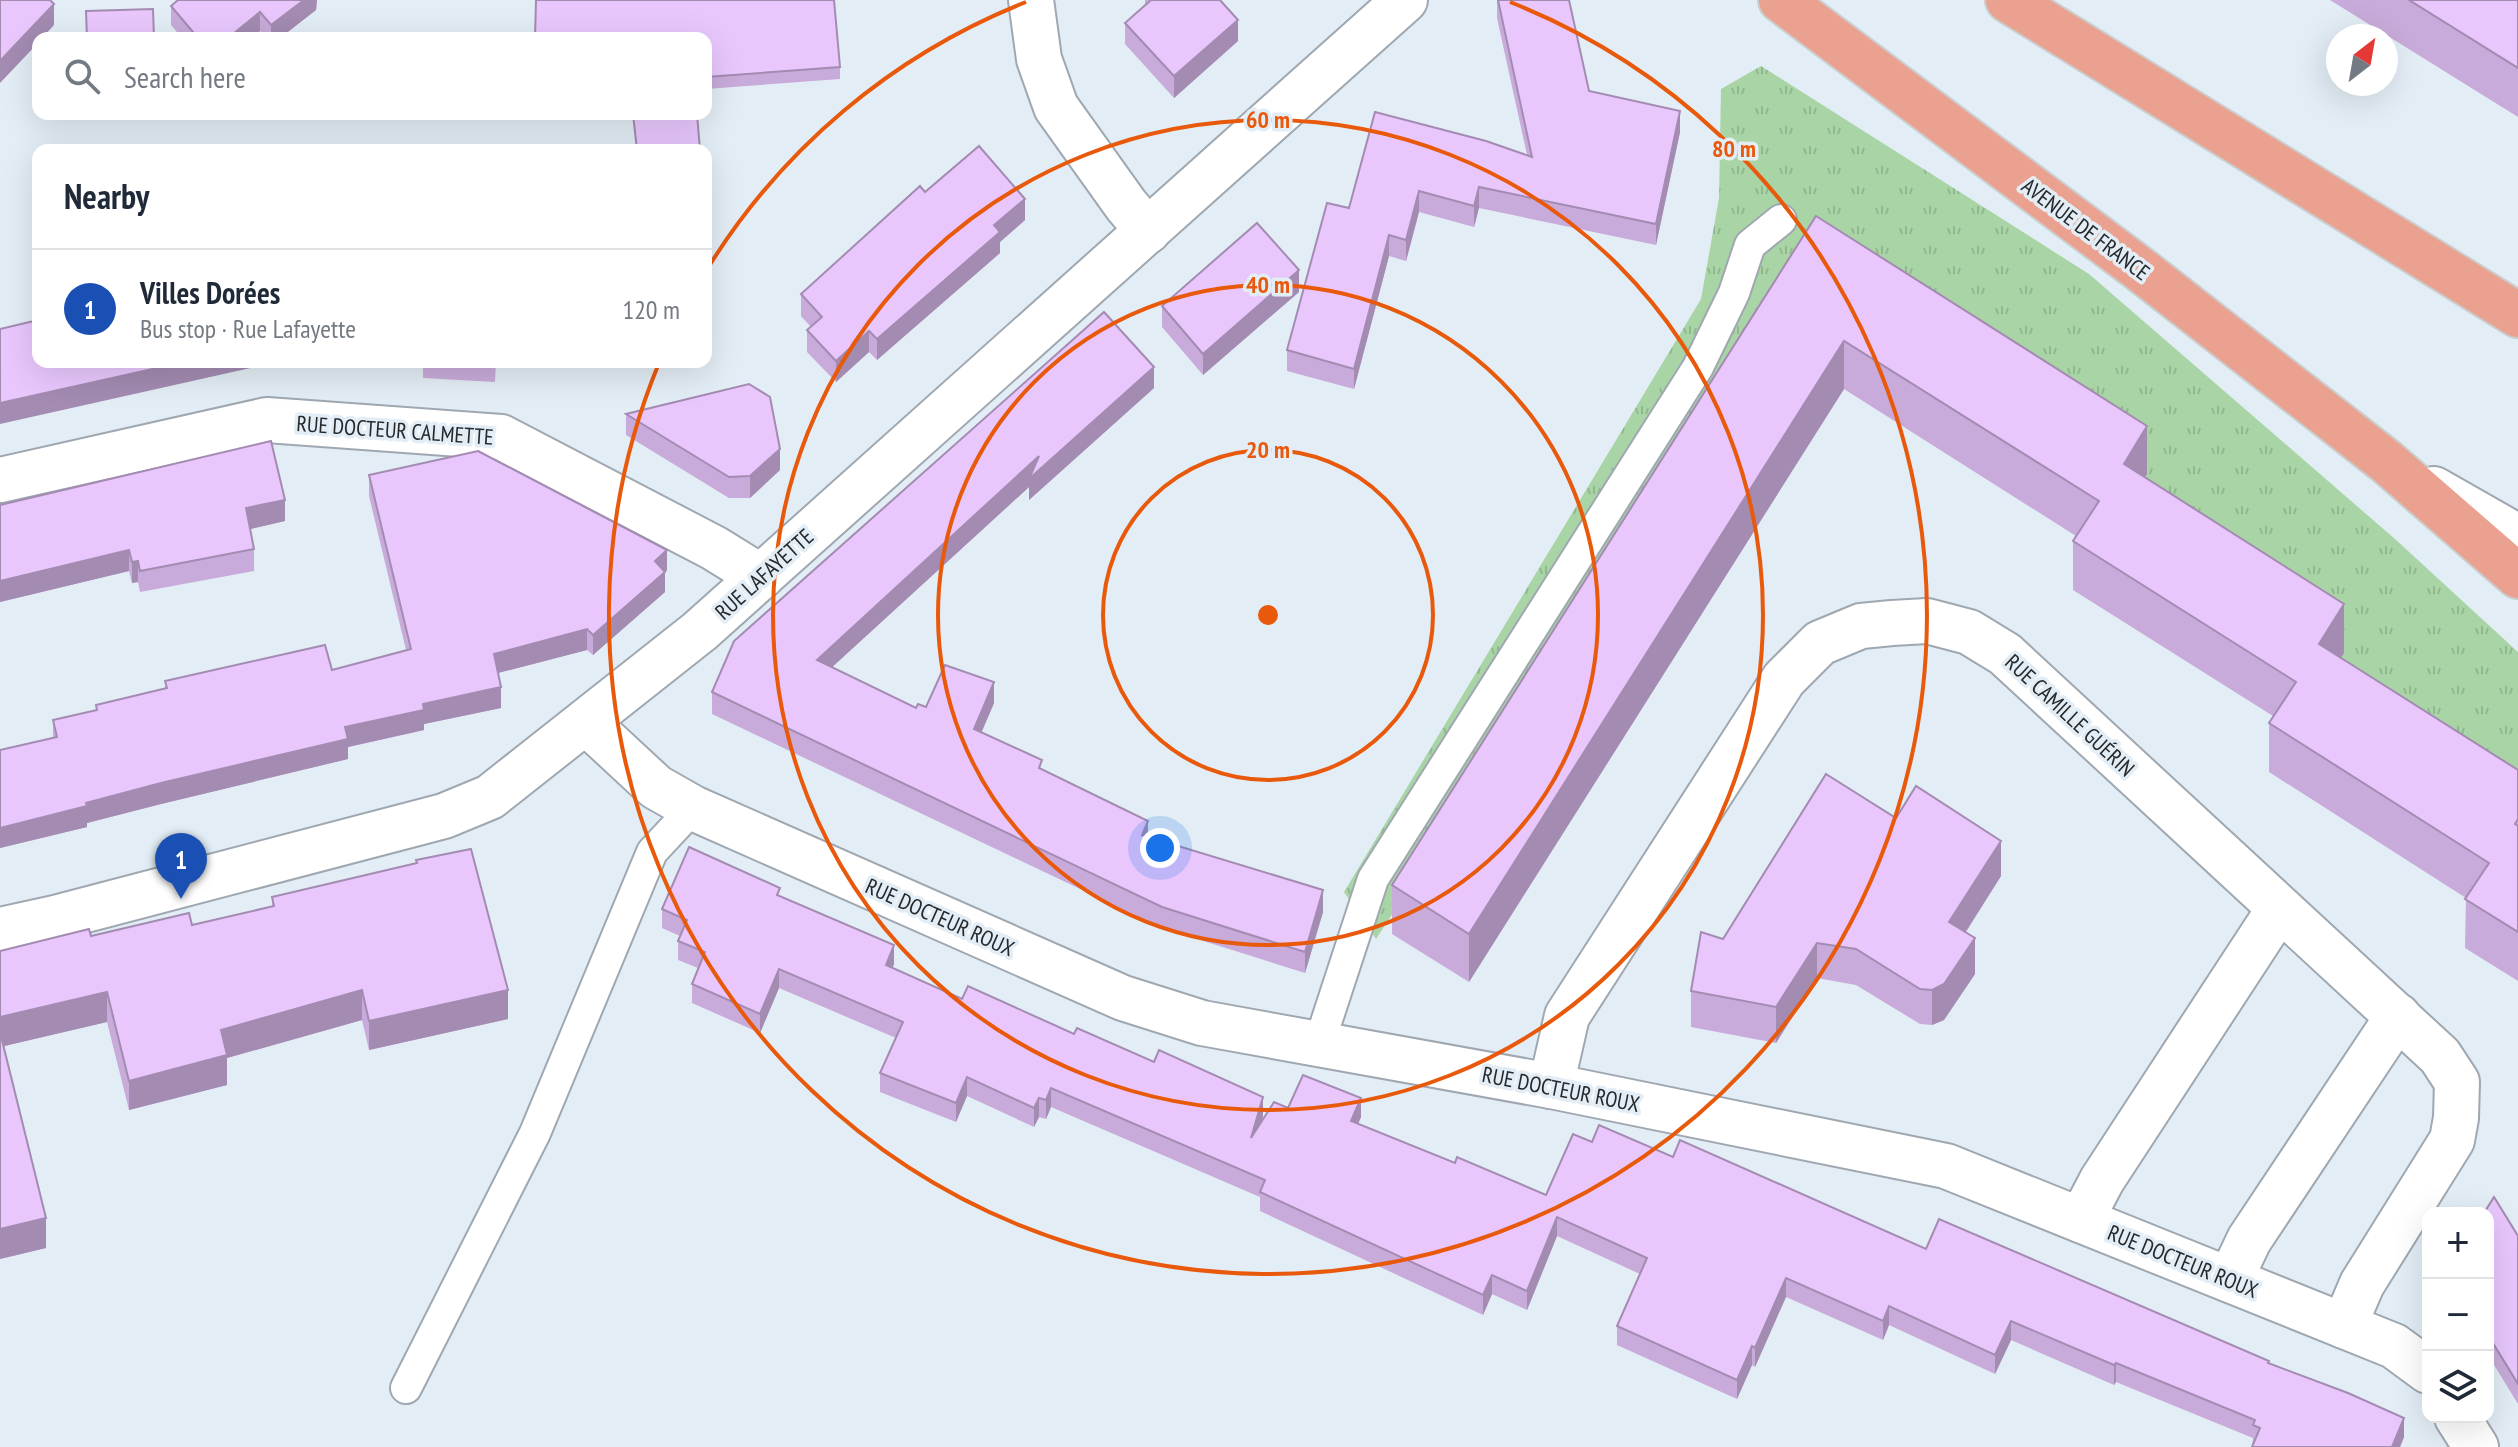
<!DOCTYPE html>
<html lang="en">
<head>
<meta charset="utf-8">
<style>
	:root { --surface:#fff; --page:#f2f2f3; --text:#1f2937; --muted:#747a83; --line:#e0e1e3; --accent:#2563eb }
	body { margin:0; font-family:"PT Sans Narrow",sans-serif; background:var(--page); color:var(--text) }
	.controls { position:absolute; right:24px; bottom:24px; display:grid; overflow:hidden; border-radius:16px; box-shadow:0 8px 32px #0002 }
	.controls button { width:72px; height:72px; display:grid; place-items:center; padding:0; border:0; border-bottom:2px solid var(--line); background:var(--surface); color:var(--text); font:40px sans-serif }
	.compass { position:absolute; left:2326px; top:24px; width:72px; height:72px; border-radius:50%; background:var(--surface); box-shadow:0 8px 32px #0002; rotate:31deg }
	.you { position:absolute; left:1160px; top:848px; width:28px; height:28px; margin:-20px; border:6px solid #fff; border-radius:50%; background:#1a73e8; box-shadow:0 0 0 12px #1a73e833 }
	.badge { display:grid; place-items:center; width:52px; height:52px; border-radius:50%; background:var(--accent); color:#fff; font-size:26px; font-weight:700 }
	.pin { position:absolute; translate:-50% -66px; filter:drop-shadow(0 2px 4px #0008) }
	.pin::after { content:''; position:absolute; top:42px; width:28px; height:24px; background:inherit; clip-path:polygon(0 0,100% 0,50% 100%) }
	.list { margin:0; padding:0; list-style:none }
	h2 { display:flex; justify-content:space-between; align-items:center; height:104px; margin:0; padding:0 32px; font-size:34px }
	h2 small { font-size:26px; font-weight:400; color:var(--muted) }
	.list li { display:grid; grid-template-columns:52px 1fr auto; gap:24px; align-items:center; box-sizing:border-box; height:120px; padding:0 32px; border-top:2px solid var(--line) }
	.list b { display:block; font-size:30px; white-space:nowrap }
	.list p { margin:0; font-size:26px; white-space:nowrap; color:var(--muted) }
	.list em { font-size:26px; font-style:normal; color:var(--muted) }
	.icon { flex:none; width:44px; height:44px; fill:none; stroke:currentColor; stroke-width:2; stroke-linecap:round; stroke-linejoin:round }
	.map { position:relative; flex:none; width:2518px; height:1447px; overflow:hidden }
	.search { position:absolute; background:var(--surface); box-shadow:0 8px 32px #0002; left:32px; top:32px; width:680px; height:88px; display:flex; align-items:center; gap:20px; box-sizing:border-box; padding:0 28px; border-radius:16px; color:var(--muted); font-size:30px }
	.panel { position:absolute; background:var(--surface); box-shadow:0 8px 32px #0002; left:32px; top:144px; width:680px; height:224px; border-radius:16px }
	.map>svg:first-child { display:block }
</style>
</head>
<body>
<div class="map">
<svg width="2518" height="1447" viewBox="0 0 2518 1447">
	<defs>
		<pattern id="park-tufts" width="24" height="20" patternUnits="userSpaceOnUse" patternTransform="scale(2)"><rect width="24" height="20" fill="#a9d5a6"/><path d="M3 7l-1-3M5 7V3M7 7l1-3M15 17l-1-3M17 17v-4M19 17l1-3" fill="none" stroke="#91b78f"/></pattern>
	</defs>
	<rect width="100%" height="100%" fill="#e3edf5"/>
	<polygon fill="url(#park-tufts)" points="1761,66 2089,274 2395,539 2518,652 2518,818 2319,693 2344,652 2124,513 2147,475 1816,265 1376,939 1344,892 1701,299 1719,198 1721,89"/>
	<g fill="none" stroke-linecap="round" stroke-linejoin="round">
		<defs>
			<g id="service">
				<polyline points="1319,1044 1373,879 1698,367 1734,293 1750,245 1781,220"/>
				<polyline points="406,1388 535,1133 652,852 693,808"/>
			</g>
			<g id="minor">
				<polyline points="1031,0 1039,59 1056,107 1126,205 1148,231"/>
				<polyline points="0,480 267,420 501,437 714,548 761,577"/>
				<polyline points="587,723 656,787 693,808 1123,998 1202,1023 1551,1086 1946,1166 2394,1346 2428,1371"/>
				<polyline points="0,930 55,918 444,816 490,797 700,631 1405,0"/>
				<polyline points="1551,1086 1567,1016 1784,679 1820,643 1861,626 1892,623 1927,621 1969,632 2005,654 2440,1056 2457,1082 2456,1118 2452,1140 2362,1284 2344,1326"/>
				<polyline points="2081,1220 2102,1180 2279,909"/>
				<polyline points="2230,1280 2249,1240 2398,1016"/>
				<polyline points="2457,1417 2476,1447"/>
			</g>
			<polyline id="tertiary" points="2434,489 2518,537"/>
			<g id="primary">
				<polyline points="1781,0 2141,270 2387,462 2518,576"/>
				<polyline points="2008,0 2518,315"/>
			</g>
		</defs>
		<use href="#service" stroke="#9fa8b0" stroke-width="34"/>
		<use href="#minor" stroke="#9fa8b0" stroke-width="48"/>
		<use href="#tertiary" stroke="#9fa8b0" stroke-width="48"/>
		<use href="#primary" stroke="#cbcccc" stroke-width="48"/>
		<use href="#service" stroke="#fff" stroke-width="30"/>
		<use href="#minor" stroke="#fff" stroke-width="44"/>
		<use href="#tertiary" stroke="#fff" stroke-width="44"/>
		<use href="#primary" stroke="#eba190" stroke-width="44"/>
	</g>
	<g fill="#c8abda">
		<polygon points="178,0 317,0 316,10 280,38 266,38 260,31 252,38 182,38 171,25 171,6"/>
		<polygon points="1145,0 1220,0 1238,41 1174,98 1125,44 1125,23 1145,6"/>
		<polygon points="1497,0 1569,0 1589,91 1680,132 1656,245 1479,208 1474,227 1419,212 1406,261 1389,256 1354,389 1287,371 1287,350 1349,208 1527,155 1497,18"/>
		<polygon points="2330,0 2518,0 2518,117"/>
		<polygon points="706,38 840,67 840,79 706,89"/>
		<polygon points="925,192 1025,220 1000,242 1000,253 877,360 869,352 836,382 807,352 807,330 811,327 801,316 801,294"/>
		<polygon points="1816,216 2147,474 2145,478 2344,653 2341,658 2518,770 2518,981 2465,948 2466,898 2269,772 2269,723 2273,716 2073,590 2073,541 2076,536 1844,389 1469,982 1392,934 1392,885"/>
		<polygon points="1299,292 1203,375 1162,327 1162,306"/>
		<polygon points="423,362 496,362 495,382 423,378"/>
		<polygon points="1154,388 1029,500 1029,487 832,667 916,708 994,703 981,733 1148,837 1323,912 1305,973 1162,928 712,714 712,692"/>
		<polygon points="626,414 780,470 750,498 729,498 626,435"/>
		<polygon points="369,475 667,570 665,572 665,592 593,655 587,650 498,673 501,708 424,724 424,730 348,747 348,759 161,804 87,823 87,827 0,848 0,750 53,738 53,720 96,710 96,705 165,689 165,681 332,670 406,650 369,496"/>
		<polygon points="0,505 285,521 250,529 254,549 254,571 140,592 138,582 132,583 129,571 0,602"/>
		<polygon points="416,860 508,1019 369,1050 362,1020 227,1058 227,1085 129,1110 107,1022 4,1046 46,1248 0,1259 0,951 91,936 192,925 272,906 272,897 416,864"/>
		<polygon points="2001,876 1966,932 1975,974 1944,1020 1932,1025 1920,1024 1856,985 1817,978 1776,1043 1691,1027 1691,991 1723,939"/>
		<polygon points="780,896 894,964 892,968 962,999 1074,1034 1263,1116 1262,1121 1288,1108 1361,1117 1358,1124 1455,1163 1546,1195 1592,1142 1673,1157 1926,1249 2269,1363 2404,1437 2400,1447 2252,1447 2253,1438 2116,1382 2114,1385 2011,1340 1995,1374 1889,1325 1883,1340 1786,1297 1755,1367 1752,1365 1737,1399 1617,1345 1617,1326 1640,1274 1557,1236 1527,1310 1492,1294 1483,1315 1260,1211 1260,1197 1051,1107 1046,1119 1039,1117 1034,1127 967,1096 956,1122 880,1092 880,1073 896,1038 779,988 760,1033 692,1003 692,984 698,968 678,960 678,941 680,936 662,928 662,909"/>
		<polygon points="2488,1213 2518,1236 2518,1404 2488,1355"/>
	</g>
	<g fill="#a38bb1">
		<polygon points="304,0 317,0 316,10 280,38 271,38 271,25"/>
		<polygon points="54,4 54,25 42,38 38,38 38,43 0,83 0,61"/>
		<polygon points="260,12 260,31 252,38 228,38"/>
		<polygon points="1238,20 1238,41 1174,98 1174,76"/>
		<polygon points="1680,111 1680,132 1656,245 1656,224"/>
		<polygon points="1479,187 1479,208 1474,227 1474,206"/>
		<polygon points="1419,191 1419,212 1406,261 1406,240"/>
		<polygon points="1025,199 1025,220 1000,242 1000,253 877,360 877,339 994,225"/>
		<polygon points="1389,235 1389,256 1354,389 1354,369"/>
		<polygon points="1299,270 1299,292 1203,375 1203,354"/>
		<polygon points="869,331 869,352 836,382 836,361"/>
		<polygon points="1844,341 1844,389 1469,982 1469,934"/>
		<polygon points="184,362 277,362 0,424 0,403"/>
		<polygon points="1154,367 1154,388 1029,500 1029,487 817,681 817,660 1039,456"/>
		<polygon points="2147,426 2147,474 2124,513 2124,464"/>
		<polygon points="780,449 780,470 750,498 750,476"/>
		<polygon points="285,500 285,521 246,530 246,508"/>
		<polygon points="129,550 129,571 0,602 0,581"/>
		<polygon points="667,550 667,570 658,578 665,572 665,592 593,655 593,635 655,561"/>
		<polygon points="138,561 138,582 132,583 132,562"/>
		<polygon points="2344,604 2344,653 2319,693 2319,644"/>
		<polygon points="587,629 587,650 494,674 494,654"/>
		<polygon points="994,682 994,703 974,750 974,729"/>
		<polygon points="501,687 501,708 424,724 424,730 348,747 348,759 161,804 87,823 87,827 0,848 0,828 423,704"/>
		<polygon points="1148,821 1148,842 1142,835"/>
		<polygon points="2001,841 2001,876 1949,958 1949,922"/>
		<polygon points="1323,890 1323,912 1305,973 1305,952"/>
		<polygon points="1975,938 1975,974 1944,1020 1932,1025 1932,990"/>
		<polygon points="1817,943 1817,978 1776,1043 1776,1007"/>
		<polygon points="894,945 894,964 886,984 886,965"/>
		<polygon points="779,969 779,988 760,1033 760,1014"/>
		<polygon points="362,990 362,1020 227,1058 227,1085 129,1110 129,1081 221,1030"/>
		<polygon points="508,990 508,1019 369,1050 369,1021"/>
		<polygon points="107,992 107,1022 0,1047 0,1017"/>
		<polygon points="967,1077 967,1096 956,1122 956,1103"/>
		<polygon points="1051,1088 1051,1107 1046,1119 1046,1100"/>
		<polygon points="1263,1097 1263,1116 1251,1157 1251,1138"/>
		<polygon points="1039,1098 1039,1117 1034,1127 1034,1108"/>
		<polygon points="1361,1098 1361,1117 1351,1140 1351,1121"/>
		<polygon points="1557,1217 1557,1236 1527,1310 1527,1291"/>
		<polygon points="46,1218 46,1248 0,1259 0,1229"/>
		<polygon points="1492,1275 1492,1294 1483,1315 1483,1295"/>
		<polygon points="1786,1278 1786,1297 1755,1367 1755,1348"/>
		<polygon points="1889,1306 1889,1325 1883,1340 1883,1321"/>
		<polygon points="2011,1321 2011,1340 1995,1374 1995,1355"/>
		<polygon points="1752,1346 1752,1365 1737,1399 1737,1380"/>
		<polygon points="2116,1363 2116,1382 2114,1385 2114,1365"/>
		<polygon points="2404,1418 2404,1437 2400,1447 2392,1447"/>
	</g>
	<g fill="#e9c7fd" stroke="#a38bb1" stroke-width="2">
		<polygon points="0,0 50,0 54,4 0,61"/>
		<polygon points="178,0 304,0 271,25 260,12 228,38 198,38 171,6"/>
		<polygon points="536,0 834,0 840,67 706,77 706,38 535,38"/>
		<polygon points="1151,0 1220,0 1238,20 1174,76 1125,23"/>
		<polygon points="1498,0 1569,0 1589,91 1680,111 1656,224 1479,187 1474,206 1419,191 1406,240 1389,235 1354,369 1287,350 1327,203 1349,208 1375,112 1486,141 1532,157"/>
		<polygon points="2409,0 2518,0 2518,68"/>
		<polygon points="153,9 154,38 87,38 86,11"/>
		<polygon points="633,114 697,114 700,150 637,150"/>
		<polygon points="979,146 1025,199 994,225 1000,232 877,339 869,331 836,361 807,330 822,317 801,294 920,186 925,192"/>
		<polygon points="1816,216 2147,426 2124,464 2344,604 2319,644 2518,770 2518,819 2515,824 2518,826 2518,932 2465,899 2489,863 2269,723 2296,682 2073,541 2099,501 1844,341 1469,934 1392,885"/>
		<polygon points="1257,223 1299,270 1203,354 1162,306"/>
		<polygon points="1104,312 1154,367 1029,479 1039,456 817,660 916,708 918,704 926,707 945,665 994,682 974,729 1042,760 1039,768 1148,821 1142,835 1323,890 1305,952 1162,907 712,692 734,641"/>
		<polygon points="38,320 38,362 184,362 0,403 0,329"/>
		<polygon points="749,384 770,397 780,449 750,476 729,477 626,414"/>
		<polygon points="271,441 285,500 246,508 254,549 140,571 138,561 132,562 129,550 0,581 0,505"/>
		<polygon points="478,451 667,550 655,561 665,572 593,635 587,629 494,654 501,687 423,704 424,710 345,727 348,739 161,783 86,803 87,806 0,828 0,750 57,737 53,720 97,710 96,705 167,688 165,681 325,645 332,670 411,649 369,475"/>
		<polygon points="1826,774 1896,818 1916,786 2001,841 1949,922 1975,938 1944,984 1932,990 1920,989 1856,949 1817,943 1776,1007 1691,991 1701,932 1723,939"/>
		<polygon points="689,847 780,888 777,895 894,945 886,965 962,999 968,986 1074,1034 1077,1028 1154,1062 1159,1050 1263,1097 1251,1138 1274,1102 1288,1108 1303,1075 1361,1098 1351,1121 1455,1163 1457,1157 1546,1195 1573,1134 1592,1142 1599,1125 1673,1157 1680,1140 1926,1249 1939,1219 2269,1361 2268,1363 2348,1393 2404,1418 2392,1447 2252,1447 2260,1428 2253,1425 2255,1420 2116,1363 2114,1365 2011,1321 1995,1355 1889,1306 1883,1321 1786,1278 1755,1348 1752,1346 1737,1380 1617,1326 1647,1258 1557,1217 1527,1291 1492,1275 1483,1295 1260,1192 1265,1180 1051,1088 1046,1100 1039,1098 1034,1108 967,1077 956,1103 880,1073 903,1022 779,969 760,1014 692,984 705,952 678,941 687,920 662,909"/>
		<polygon points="471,849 508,990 369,1021 362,990 221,1030 227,1055 129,1081 107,992 0,1017 0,951 89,929 91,936 189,913 192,925 274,906 272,897 417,863 416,860"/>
		<polygon points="0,1032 46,1218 0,1229"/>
		<polygon points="2494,1197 2518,1236 2518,1384 2488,1335 2488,1213 2484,1213"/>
	</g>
	<g fill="none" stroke="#e8590c" stroke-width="4">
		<circle cx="1268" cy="615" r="165"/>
		<circle cx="1268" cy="615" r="330"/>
		<circle cx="1268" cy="615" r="495"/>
		<path d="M706 271A659 659 0 0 1 1026 2M1510 2A659 659 0 1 1 659 363"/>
	</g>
	<g text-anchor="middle" stroke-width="7" stroke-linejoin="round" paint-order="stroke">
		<g font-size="22" fill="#25292c" stroke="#e3edf5">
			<text transform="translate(2086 229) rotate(37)" y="8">AVENUE DE FRANCE</text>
			<text transform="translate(395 430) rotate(4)" y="8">RUE DOCTEUR CALMETTE</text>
			<text transform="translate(764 574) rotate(-42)" y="8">RUE LAFAYETTE</text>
			<text transform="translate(2070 715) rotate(43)" y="8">RUE CAMILLE GUÉRIN</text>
			<text transform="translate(940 917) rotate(24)" y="8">RUE DOCTEUR ROUX</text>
			<text transform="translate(1561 1089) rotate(11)" y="8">RUE DOCTEUR ROUX</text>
			<text transform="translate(2183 1261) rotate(22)" y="8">RUE DOCTEUR ROUX</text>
		</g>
	</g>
	<circle cx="1268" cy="615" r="12" fill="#e8590c" stroke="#e3edf5" stroke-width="4"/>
	<g font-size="24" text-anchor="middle" font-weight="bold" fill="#e8590c" stroke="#e3edf5" stroke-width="7" stroke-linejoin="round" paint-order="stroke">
		<text x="1268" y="128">60 m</text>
		<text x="1734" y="157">80 m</text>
		<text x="1268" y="293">40 m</text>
		<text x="1268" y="458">20 m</text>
	</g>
</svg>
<div class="controls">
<button>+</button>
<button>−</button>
<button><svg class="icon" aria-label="layers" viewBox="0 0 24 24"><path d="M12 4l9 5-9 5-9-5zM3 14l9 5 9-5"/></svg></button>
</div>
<svg class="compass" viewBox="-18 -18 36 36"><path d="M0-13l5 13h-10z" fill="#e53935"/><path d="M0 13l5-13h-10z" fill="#747a83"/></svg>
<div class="you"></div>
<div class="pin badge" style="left:181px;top:899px;background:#1a4fb4">1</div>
<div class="search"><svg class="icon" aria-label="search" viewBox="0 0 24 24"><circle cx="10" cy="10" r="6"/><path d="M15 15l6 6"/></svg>Search here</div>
<section class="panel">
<h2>Nearby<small></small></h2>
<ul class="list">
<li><span class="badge" style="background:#1a4fb4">1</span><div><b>Villes Dorées</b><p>Bus stop · Rue Lafayette</p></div><em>120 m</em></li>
</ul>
</section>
</div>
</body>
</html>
